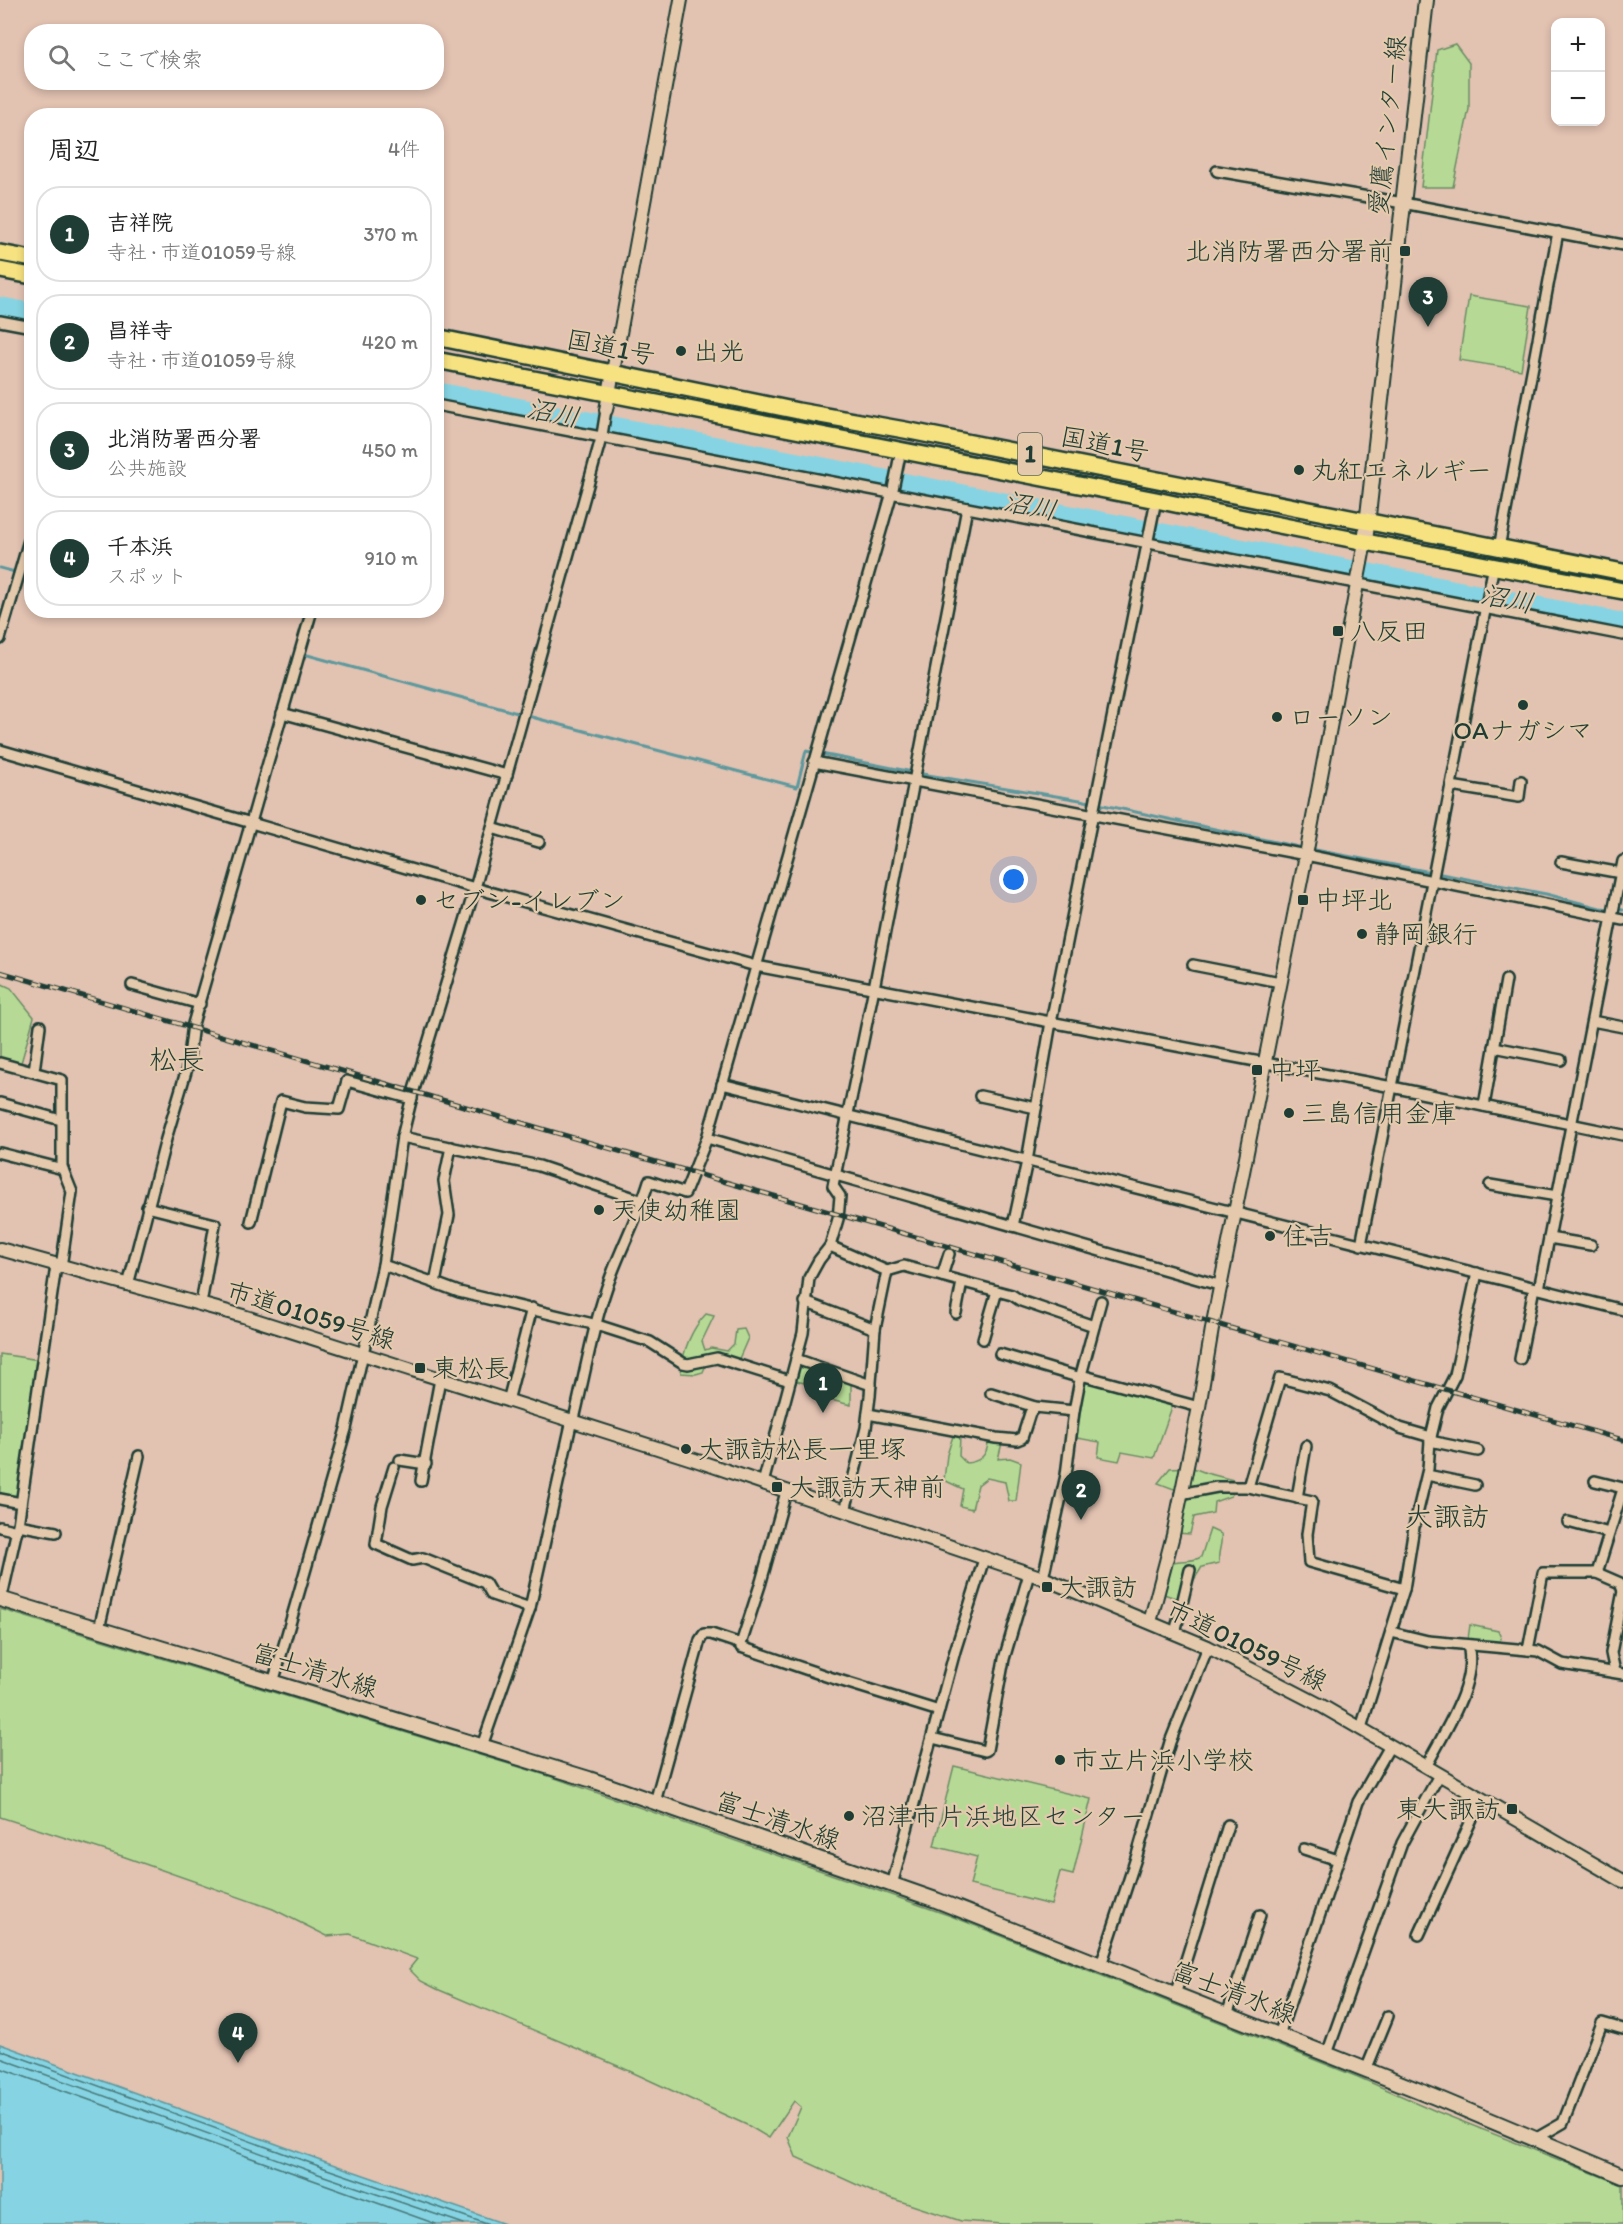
<!DOCTYPE html>
<html lang="ja">
<head>
<meta charset="utf-8">
<style>
	:root { --surface:#fff; --page:#f2f2f2; --text:#222; --muted:#767676; --line:#e0e0e0; --accent:#1f3d34 }
	body { margin:0; font-family:Itim,"Klee One",sans-serif; background:var(--page); color:var(--text) }
	.controls { position:absolute; right:18px; top:18px; display:grid; overflow:hidden; border-radius:12px; box-shadow:0 3px 9px #0003 }
	.controls button { width:54px; height:54px; display:grid; place-items:center; padding:0; border:0; border-bottom:2px solid var(--line); background:var(--surface); color:var(--text); font:30px sans-serif }
	.you { position:absolute; left:1014px; top:880px; width:21px; height:21px; margin:-15px; border:4px solid #fff; border-radius:50%; background:#1a73e8; box-shadow:0 0 0 9px #1a73e833 }
	.badge { display:grid; place-items:center; width:39px; height:39px; border-radius:50%; background:var(--accent); color:#fff; font-size:20px; font-weight:700 }
	.pin { position:absolute; translate:-50% -50px; filter:drop-shadow(0 2px 3px #0008) }
	.pin::after { content:''; position:absolute; top:32px; width:21px; height:18px; background:inherit; clip-path:polygon(0 0,100% 0,50% 100%) }
	.list { margin:0; padding:0; list-style:none }
	h2 { display:flex; justify-content:space-between; align-items:center; height:78px; margin:0; padding:0 24px; font-size:26px }
	h2 small { font-size:20px; font-weight:400; color:var(--muted) }
	.list li { display:grid; grid-template-columns:39px 1fr auto; gap:18px; align-items:center; box-sizing:border-box; height:96px; margin:0 12px 12px; padding:0 12px; border:2px solid var(--line); border-radius:24px }
	.list b { display:block; font-size:22px; white-space:nowrap }
	.list p { margin:0; font-size:20px; white-space:nowrap; color:var(--muted) }
	.list em { font-size:20px; font-style:normal; color:var(--muted) }
	.icon { flex:none; width:33px; height:33px; fill:none; stroke:currentColor; stroke-width:2; stroke-linecap:round; stroke-linejoin:round }
	.map { position:relative; flex:none; width:1623px; height:2224px; overflow:hidden }
	.search { position:absolute; background:var(--surface); box-shadow:0 3px 9px #0003; left:24px; top:24px; width:420px; height:66px; display:flex; align-items:center; gap:15px; box-sizing:border-box; padding:0 21px; border-radius:24px; color:var(--muted); font-size:22px }
	.panel { position:absolute; background:var(--surface); box-shadow:0 3px 9px #0003; left:24px; top:108px; width:420px; height:510px; border-radius:24px }
	.map>svg:first-child { display:block }
</style>
</head>
<body>
<div class="map">
<svg width="1623" height="2224" viewBox="0 0 1623 2224">
	<rect width="100%" height="100%" fill="#e2c2b1"/>
	<filter id="ink" filterUnits="userSpaceOnUse"><feTurbulence type="fractalNoise" baseFrequency=".0167" numOctaves="2"/><feDisplacementMap in="SourceGraphic" scale="12" xChannelSelector="R" yChannelSelector="G"/><feConvolveMatrix kernelMatrix="1 2 1 2 8 2 1 2 1" color-interpolation-filters="sRGB"/></filter>
	<g filter="url(#ink)">
		<g fill="#b6da95" stroke="#6a8c64" stroke-width="1.5">
			<polygon points="1455,44 1469,63 1469,109 1453,187 1421,187 1437,50"/>
			<polygon points="1469,296 1531,306 1521,370 1459,360"/>
			<polygon points="0,983 11,988 34,1017 21,1063 0,1058"/>
			<path d="M706,1314L714,1316L702,1341L705,1350L711,1348L727,1351L734,1344L736,1330L744,1329L748,1338L738,1361L707,1362L703,1372L696,1374L681,1373C682,1352 692,1328 706,1314Z"/>
			<polygon points="0,1354 39,1360 16,1499 0,1496"/>
			<polygon points="796,1363 851,1382 851,1405 814,1396 815,1386 793,1380"/>
			<polygon points="1087,1381 1173,1404 1154,1458 1122,1452 1119,1461 1098,1457 1100,1442 1077,1438 1084,1383"/>
			<path d="M953,1436L960,1437L959,1456L966,1463C979,1462 987,1456 988,1443H1002L998,1459L1010,1458L1021,1462L1016,1501H1009L1005,1482L987,1478L978,1485L972,1509L960,1506L963,1489L944,1480L947,1455Z"/>
			<polygon points="1191,1467 1206,1473 1233,1480 1236,1488 1231,1496 1214,1502 1213,1513 1194,1517 1190,1534 1176,1533 1182,1492 1158,1483 1170,1468"/>
			<path d="M1210,1529L1221,1534C1223,1545 1217,1551 1219,1563L1202,1567L1190,1586L1187,1602L1161,1593L1170,1563C1182,1559 1191,1563 1201,1557Z"/>
			<polygon points="0,1609 552,1777 951,1916 1358,2077 1438,2112 1623,2185 1623,2224 1002,2224 961,2221 875,2193 796,2157 788,2137 801,2107 794,2101 769,2138 749,2126 625,2069 437,1989 421,1981 409,1969 417,1959 350,1934 327,1936 273,1909 125,1857 0,1817"/>
			<polygon points="1470,1625 1498,1631 1501,1638 1499,1645 1473,1642 1468,1639"/>
			<polygon points="954,1766 1091,1799 1073,1875 1060,1872 1051,1905 970,1885 977,1857 934,1846"/>
		</g>
		<polygon fill="#86d4e3" stroke="#5d989d" stroke-width="1.5" points="0,2044 329,2163 505,2224 0,2224"/>
		<g fill="none" stroke-linecap="round" stroke-linejoin="round">
			<g stroke="#48797a" stroke-width="1.5">
				<polyline points="0,2050 327,2169 487,2224"/>
				<polyline points="0,2058 324,2176 464,2224"/>
				<polyline points="0,2068 436,2224"/>
			</g>
			<g stroke="#5d989d" stroke-width="3">
				<polyline points="0,568 15,572"/>
				<polyline points="304,654 539,719 797,787 806,751 928,775 1080,800 1303,848"/>
				<polyline points="1310,849 1546,894 1600,908 1623,910"/>
			</g>
			<g stroke="#86d4e3" stroke-width="18">
				<polyline points="0,306 32,312"/>
				<polyline points="436,391 1623,622"/>
			</g>
			<defs>
				<g id="minor">
					<polyline points="1217,171 1403,203 1623,245"/>
					<polyline points="0,321 32,327"/>
					<polyline points="436,405 1623,635"/>
					<polyline points="1499,548 1558,232"/>
					<polyline points="0,639 32,530"/>
					<polyline points="282,713 507,775"/>
					<polyline points="0,750 475,888 756,966 1392,1087 1623,1135"/>
					<polyline points="814,762 1306,855 1623,920"/>
					<polyline points="1451,786 1519,797 1521,781"/>
					<polyline points="492,828 539,842"/>
					<polyline points="1561,862 1621,873"/>
					<polyline points="1193,965 1280,982"/>
					<polyline points="132,985 200,1004"/>
					<polyline points="1592,1021 1623,1027"/>
					<polyline points="1494,1047 1561,1060"/>
					<polyline points="0,1063 62,1080 62,1167 72,1192 61,1267"/>
					<polyline points="34,1071 40,1026"/>
					<polyline points="722,1084 1623,1310"/>
					<polyline points="980,1096 1036,1108"/>
					<polyline points="0,1103 61,1120"/>
					<polyline points="1484,1106 1506,980"/>
					<polyline points="402,1137 539,1166 643,1201"/>
					<polyline points="707,1138 1222,1286"/>
					<polyline points="0,1153 63,1169"/>
					<polyline points="1490,1185 1557,1196"/>
					<polyline points="147,1207 215,1224 201,1304"/>
					<polyline points="251,1222 281,1101 305,1107 339,1109 347,1081 412,1099"/>
					<polyline points="1013,1226 1027,1161 1051,1022 1156,500"/>
					<polyline points="1549,1238 1591,1245"/>
					<polyline points="1361,1245 1494,565"/>
					<polyline points="830,1246 887,1271 875,1329 870,1396 866,1428 845,1511"/>
					<polyline points="383,1265 435,1283 449,1215 444,1181 451,1147"/>
					<polyline points="887,1271 904,1266 1012,1295 1021,1301 1094,1326"/>
					<polyline points="942,1276 949,1254"/>
					<polyline points="435,1283 459,1292 597,1325 650,1342 683,1363 688,1364 717,1358 790,1381"/>
					<polyline points="128,1285 166,1139 188,1065 193,1024 312,610"/>
					<polyline points="1539,1289 1623,861"/>
					<polyline points="805,1302 875,1329"/>
					<polyline points="956,1313 962,1282"/>
					<polyline points="983,1339 997,1291"/>
					<polyline points="1000,1354 1081,1378"/>
					<polyline points="796,1359 871,1385"/>
					<polyline points="1520,1359 1534,1288"/>
					<polyline points="1081,1375 1199,1407"/>
					<polyline points="991,1393 1035,1407 1074,1411"/>
					<polyline points="508,1401 532,1308"/>
					<polyline points="868,1414 996,1438 1017,1440 1022,1438 1030,1413 1035,1407"/>
					<polyline points="1430,1441 1478,1451"/>
					<polyline points="400,1460 426,1464"/>
					<polyline points="394,1467 382,1506 376,1544 412,1560 423,1558 485,1583 492,1595 530,1608"/>
					<polyline points="1427,1475 1475,1485"/>
					<polyline points="421,1481 440,1379"/>
					<polyline points="1595,1481 1623,1488"/>
					<polyline points="763,1483 803,1333 809,1278 819,1260 830,1246 838,1219 840,1196 833,1186 874,988 967,508"/>
					<polyline points="1623,1489 1597,1573 1620,1583 1623,1591"/>
					<polyline points="1180,1494 1217,1487 1248,1487"/>
					<polyline points="1297,1498 1306,1446"/>
					<polyline points="0,1499 21,1503"/>
					<polyline points="1568,1522 1609,1533"/>
					<polyline points="18,1525 56,1532"/>
					<polyline points="0,1527 17,1531"/>
					<polyline points="1597,1573 1543,1573 1528,1650 1538,1651 1562,1664 1623,1674"/>
					<polyline points="1043,1578 1066,1475 1074,1411 1081,1375 1101,1301"/>
					<polyline points="1404,1589 1309,1562 1307,1534 1312,1501 1248,1487 1280,1378 1330,1391 1400,1428 1431,1437"/>
					<polyline points="0,1598 3,1592 18,1525 56,1266"/>
					<polyline points="99,1629 139,1456"/>
					<polyline points="1391,1632 1428,1641 1528,1650"/>
					<polyline points="1175,1633 1190,1570"/>
					<polyline points="741,1644 741,1647 829,1677 939,1711"/>
					<polyline points="1615,1672 1611,1653 1623,1591"/>
					<polyline points="273,1683 346,1429 383,1265 402,1137 413,1093 475,888 602,435 606,410"/>
					<polyline points="1361,1728 1404,1589 1414,1527 1428,1469 1430,1441 1438,1408 1455,1375 1477,1273"/>
					<polyline points="932,1738 985,1751 987,1750 1004,1659 1029,1574"/>
					<path d="M482,1746L530,1608L572,1420L575,1415C586,1369 594,1320 611,1276C623,1244 639,1214 649,1181L685,1193L707,1138L893,489L901,450"/>
					<path d="M1426,1767C1443,1733 1478,1684 1468,1645"/>
					<polyline points="655,1802 700,1640 704,1634 711,1634 741,1644 761,1582 786,1492"/>
					<polyline points="1304,1849 1338,1860"/>
					<polyline points="892,1885 955,1651 984,1559"/>
					<polyline points="1419,1935 1481,1799"/>
					<polyline points="1101,1965 1137,1855 1170,1742 1208,1647"/>
					<polyline points="1175,1995 1228,1825"/>
					<polyline points="1227,2015 1260,1915"/>
					<polyline points="1279,2035 1358,1802 1390,1746"/>
					<polyline points="1327,2054 1402,1843 1439,1775"/>
					<polyline points="1366,2070 1388,2016"/>
					<polyline points="1535,2139 1563,2123 1602,2023 1623,2029"/>
				</g>
				<g id="tertiary">
					<polyline points="606,410 681,0"/>
					<polyline points="0,1249 243,1316 695,1460 1043,1578 1208,1647 1320,1705 1623,1881"/>
					<polyline points="1150,1622 1173,1535 1199,1407 1213,1323 1306,855 1365,542"/>
				</g>
				<g id="secondary">
					<polyline points="1365,542 1426,0"/>
					<polyline points="0,1599 589,1779 936,1900 1435,2097 1623,2176"/>
				</g>
				<g id="trunk">
					<polyline points="0,253 32,259"/>
					<polyline points="0,270 32,276"/>
					<polyline points="436,337 798,411 905,430 1623,572"/>
					<path d="M436,360L1156,500C1311,533 1467,561 1623,591"/>
				</g>
			</defs>
			<use href="#minor" stroke="#1f3d34" stroke-width="14"/>
			<use href="#tertiary" stroke="#1f3d34" stroke-width="16"/>
			<use href="#secondary" stroke="#1f3d34" stroke-width="18"/>
			<use href="#trunk" stroke="#1f3d34" stroke-width="20"/>
			<use href="#minor" stroke="#e5c9ac" stroke-width="9"/>
			<use href="#tertiary" stroke="#e5c9ac" stroke-width="12"/>
			<use href="#secondary" stroke="#e5c9ac" stroke-width="14"/>
			<use href="#trunk" stroke="#f7e281" stroke-width="15"/>
			<defs>
				<polyline id="rail" points="0,972 1213,1323 1623,1440"/>
			</defs>
			<use href="#rail" stroke="#1f3d34" stroke-width="5"/>
			<use href="#rail" stroke="#e5c9ac" stroke-width="3" stroke-dasharray="9" stroke-linecap="butt"/>
		</g>
	</g>
	<g fill="#1f3d34" stroke="#e5c9ac" stroke-width="2">
		<rect x="1399" y="245" width="12" height="12" rx="3"/>
		<circle cx="681" cy="351" r="6"/>
		<circle cx="1299" cy="470" r="6"/>
		<rect x="1332" y="625" width="12" height="12" rx="3"/>
		<circle cx="1523" cy="705" r="6"/>
		<circle cx="1277" cy="717" r="6"/>
		<circle cx="421" cy="900" r="6"/>
		<rect x="1297" y="894" width="12" height="12" rx="3"/>
		<circle cx="1362" cy="934" r="6"/>
		<rect x="1251" y="1064" width="12" height="12" rx="3"/>
		<circle cx="1289" cy="1113" r="6"/>
		<circle cx="599" cy="1210" r="6"/>
		<circle cx="1270" cy="1236" r="6"/>
		<rect x="414" y="1362" width="12" height="12" rx="3"/>
		<circle cx="686" cy="1449" r="6"/>
		<rect x="771" y="1481" width="12" height="12" rx="3"/>
		<rect x="1041" y="1581" width="12" height="12" rx="3"/>
		<circle cx="1060" cy="1760" r="6"/>
		<rect x="1506" y="1803" width="12" height="12" rx="3"/>
		<circle cx="849" cy="1816" r="6"/>
	</g>
	<g text-anchor="middle" stroke-width="4.5" stroke-linejoin="round" paint-order="stroke">
		<rect fill="#e5c9ac" stroke="#5a6758" stroke-width="1.5" x="1018" y="433" width="24" height="42" rx="4.5"/>
		<g font-size="24" font-weight="bold" fill="#1f3d34">
			<text x="1030" y="462">1</text>
		</g>
		<g font-size="26" fill="#1f3d34" stroke="#e5c9ac">
			<text transform="translate(1387 125) rotate(-84)" y="9">愛鷹インター線</text>
			<text transform="translate(611 347) rotate(11)" y="9">国道1号</text>
			<text transform="translate(1105 444) rotate(11)" y="9">国道1号</text>
			<text transform="translate(311 1315) rotate(17)" y="9">市道01059号線</text>
			<text transform="translate(1247 1645) rotate(26)" y="9">市道01059号線</text>
			<text transform="translate(315 1670) rotate(17)" y="9">富士清水線</text>
			<text transform="translate(778 1820) rotate(19)" y="9">富士清水線</text>
			<text transform="translate(1234 1992) rotate(21)" y="9">富士清水線</text>
		</g>
		<g font-size="26" fill="#1f3d34" stroke="#e5c9ac" text-anchor="start">
			<text x="1393" y="260" text-anchor="end">北消防署西分署前</text>
			<text x="693" y="360">出光</text>
			<text x="1311" y="479">丸紅エネルギー</text>
			<text x="1350" y="640">八反田</text>
			<text x="1289" y="726">ローソン</text>
			<text x="1523" y="739" text-anchor="middle">OAナガシマ</text>
			<text x="433" y="909">セブン-イレブン</text>
			<text x="1315" y="909">中坪北</text>
			<text x="1374" y="943">静岡銀行</text>
			<text x="1269" y="1079">中坪</text>
			<text x="1301" y="1122">三島信用金庫</text>
			<text x="611" y="1219">天使幼稚園</text>
			<text x="1282" y="1245">住吉</text>
			<text x="432" y="1377">東松長</text>
			<text x="698" y="1458">大諏訪松長一里塚</text>
			<text x="789" y="1496">大諏訪天神前</text>
			<text x="1059" y="1596">大諏訪</text>
			<text x="1072" y="1769">市立片浜小学校</text>
			<text x="1500" y="1818" text-anchor="end">東大諏訪</text>
			<text x="861" y="1825">沼津市片浜地区センター</text>
		</g>
		<g font-size="27" font-style="italic" fill="#24453d" stroke="#e5c9ac">
			<text transform="translate(553 413) rotate(11)" y="9">沼川</text>
			<text transform="translate(1030 506) rotate(11)" y="9">沼川</text>
			<text transform="translate(1507 599) rotate(11)" y="9">沼川</text>
		</g>
		<g font-size="28" fill="#1f3d34" stroke="#e5c9ac">
			<text x="177" y="1069">松長</text>
			<text x="1447" y="1526">大諏訪</text>
		</g>
	</g>
</svg>
<div class="controls">
<button>+</button>
<button>−</button>
</div>
<div class="you"></div>
<div class="pin badge" style="left:823px;top:1413px">1</div>
<div class="pin badge" style="left:1081px;top:1520px">2</div>
<div class="pin badge" style="left:1428px;top:327px">3</div>
<div class="pin badge" style="left:238px;top:2063px">4</div>
<div class="search"><svg class="icon" aria-label="search" viewBox="0 0 24 24"><circle cx="10" cy="10" r="6"/><path d="M15 15l6 6"/></svg>ここで検索</div>
<section class="panel">
<h2>周辺<small>4件</small></h2>
<ul class="list">
<li><span class="badge">1</span><div><b>吉祥院</b><p>寺社 · 市道01059号線</p></div><em>370 m</em></li>
<li><span class="badge">2</span><div><b>昌祥寺</b><p>寺社 · 市道01059号線</p></div><em>420 m</em></li>
<li><span class="badge">3</span><div><b>北消防署西分署</b><p>公共施設</p></div><em>450 m</em></li>
<li><span class="badge">4</span><div><b>千本浜</b><p>スポット</p></div><em>910 m</em></li>
</ul>
</section>
</div>
</body>
</html>
